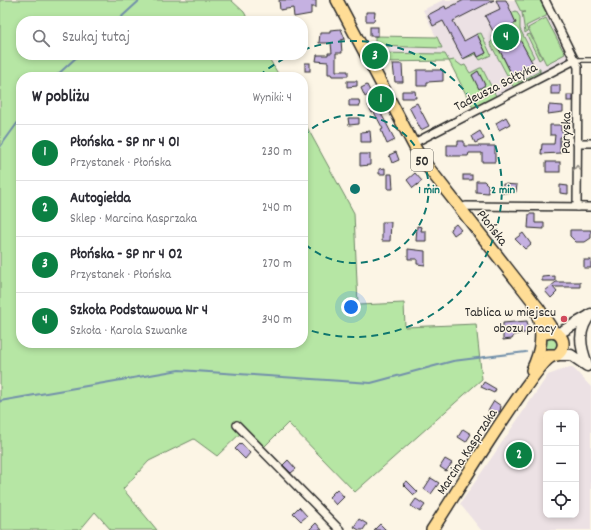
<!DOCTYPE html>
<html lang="pl">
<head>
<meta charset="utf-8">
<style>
	:root { --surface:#fff; --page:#f2f2f3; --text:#2b2b33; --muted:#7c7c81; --line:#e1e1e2; --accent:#0b8043 }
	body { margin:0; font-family:Dekko,sans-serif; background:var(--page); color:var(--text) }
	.controls { position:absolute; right:12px; bottom:12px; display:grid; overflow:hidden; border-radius:8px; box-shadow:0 2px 6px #0003 }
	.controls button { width:36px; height:36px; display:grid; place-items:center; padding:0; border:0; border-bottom:1px solid var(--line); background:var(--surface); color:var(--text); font:20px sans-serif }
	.you { position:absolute; left:351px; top:307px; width:14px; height:14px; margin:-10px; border:3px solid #fff; border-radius:50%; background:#1a73e8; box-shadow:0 0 0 6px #1a73e833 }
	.badge { display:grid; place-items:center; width:26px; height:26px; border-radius:50%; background:var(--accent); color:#fff; font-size:13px; font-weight:700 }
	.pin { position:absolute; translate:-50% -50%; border:2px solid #fff; box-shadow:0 1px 4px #0006 }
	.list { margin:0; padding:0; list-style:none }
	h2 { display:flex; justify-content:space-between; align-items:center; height:52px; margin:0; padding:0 16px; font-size:17px }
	h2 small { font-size:13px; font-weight:400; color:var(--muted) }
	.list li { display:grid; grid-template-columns:26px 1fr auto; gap:12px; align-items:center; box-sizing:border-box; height:56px; padding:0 16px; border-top:1px solid var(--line) }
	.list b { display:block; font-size:15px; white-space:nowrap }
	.list p { margin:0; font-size:13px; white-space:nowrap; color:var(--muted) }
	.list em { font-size:13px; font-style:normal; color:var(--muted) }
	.icon { flex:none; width:22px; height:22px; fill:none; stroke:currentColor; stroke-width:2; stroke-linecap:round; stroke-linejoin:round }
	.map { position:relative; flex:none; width:591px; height:530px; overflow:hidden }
	.search { position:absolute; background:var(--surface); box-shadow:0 2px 6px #0003; left:16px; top:16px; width:292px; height:44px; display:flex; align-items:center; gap:10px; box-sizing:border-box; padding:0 14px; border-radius:16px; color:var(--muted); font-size:15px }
	.panel { position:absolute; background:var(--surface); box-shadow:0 2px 6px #0003; left:16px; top:72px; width:292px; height:276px; border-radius:16px }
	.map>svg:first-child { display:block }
</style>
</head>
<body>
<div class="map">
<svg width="591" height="530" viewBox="0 0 591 530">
	<rect width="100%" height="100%" fill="#fcf5e5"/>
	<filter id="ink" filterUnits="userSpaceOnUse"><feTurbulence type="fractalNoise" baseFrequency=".025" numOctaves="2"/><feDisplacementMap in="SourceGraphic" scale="8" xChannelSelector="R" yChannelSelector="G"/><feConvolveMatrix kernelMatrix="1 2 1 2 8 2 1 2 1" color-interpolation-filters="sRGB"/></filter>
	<g filter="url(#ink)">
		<g fill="#ece1e4" fill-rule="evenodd">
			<polygon points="443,0 541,0 571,58 473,108 449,61 379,62 375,52 375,36 436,37 423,10"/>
			<path d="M570,367L574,369L591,387V530H481L460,504L548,375ZM546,413H576V515H546Z"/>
		</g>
		<g fill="#b6e6a4" stroke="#708868">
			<polygon points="0,0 231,0 244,12 249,21 21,21 21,55 267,55 280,77 21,77 21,343 303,343 303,120 354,213 358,305 404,303 405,327 476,324 482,379 355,492 288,423 264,447 246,428 217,456 194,439 149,461 123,489 157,530 111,530 95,512 80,530 0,530"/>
			<polygon points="515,0 540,0 548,15 526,26 528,31 525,33 522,13 525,12 521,12"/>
			<polygon points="516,11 520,17 520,29 534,57 530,60 512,25 511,13"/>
			<polygon points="546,18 565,54 546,64 528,28"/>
			<polygon points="481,33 491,55 480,60 476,54 463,59 472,46 478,57 486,53 477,34"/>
			<polygon points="530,34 542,58 539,60 527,35"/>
			<polygon points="375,36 437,37 442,48 375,46"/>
			<polygon points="494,39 512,75 507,75 490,43"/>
			<polygon points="375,53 445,54 449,61 454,60 462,66 465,65 470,73 480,68 482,68 496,96 473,108 449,61 379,62"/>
			<polygon points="536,68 540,69 540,73 514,87 512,85 513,80 519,82 540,71"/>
			<circle cx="552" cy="344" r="7"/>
		</g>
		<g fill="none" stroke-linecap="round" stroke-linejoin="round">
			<g stroke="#7290aa" stroke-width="2">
				<polyline points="117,21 140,0"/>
				<polyline points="55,77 79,55"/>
				<polyline points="0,147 21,118"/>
				<polyline points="0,401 179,370 371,383 453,361 526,352"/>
			</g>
		</g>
		<g fill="#c5b1e1" stroke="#2b2b2b">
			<polygon points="279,0 316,0 316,7 311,7 311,14 294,17 293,8 280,10"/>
			<polygon points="464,0 494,0 453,21 464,41 477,34 486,53 478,57 476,52 463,59 443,21 433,26 428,15 445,6 446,9"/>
			<polygon points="496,0 506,0 516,23 512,25 533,64 512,75 492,35 494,33 485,16 500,9"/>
			<polygon points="366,12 375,12 374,21 366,21"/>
			<rect x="370" y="27" width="8" height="9"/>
			<polygon points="341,29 345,39 341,40 342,53 336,53 336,71 348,71 348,76 332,76 331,74 328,74 328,62 316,61 317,55 328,55 328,53 332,53 331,43 319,43 320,33 330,33 330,30"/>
			<rect x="305" y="63" width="5" height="8"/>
			<polygon points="393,64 402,64 403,82 395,82"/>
			<polygon points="417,70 443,70 443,81 427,82 427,86 417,86"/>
			<polygon points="478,71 485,85 479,89 472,75"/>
			<polygon points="347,81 357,81 357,86 347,87"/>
			<polygon points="367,85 371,93 365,97 361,88"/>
			<rect x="551" y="85" width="9" height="9"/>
			<polygon points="402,91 415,91 416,98 402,98"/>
			<rect x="567" y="95" width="6" height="6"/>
			<polygon points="349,100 359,100 360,106 349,106"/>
			<polygon points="375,102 395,140 387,144 381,130 383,129 374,112 372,113 368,105"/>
			<polygon points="417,103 429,126 421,130 409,107"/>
			<polygon points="549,105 563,106 563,112 548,114"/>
			<polygon points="506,117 510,124 499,130 496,123"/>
			<polygon points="348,118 359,118 359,124 349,125"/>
			<polygon points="550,125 561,125 561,131 564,131 563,137 560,137 560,153 541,154 542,144 554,144 555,135 550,135"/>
			<polygon points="370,131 371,142 361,142 361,132"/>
			<polygon points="480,131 484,139 475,143 472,136"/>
			<polygon points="458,141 464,141 464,146 495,146 495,162 482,162 482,153 469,153 468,156 447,156 447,145 458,145"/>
			<polygon points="396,152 399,160 392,163 389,155"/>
			<polygon points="360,154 370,154 370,165 360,166"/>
			<rect x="546" y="162" width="14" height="10"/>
			<polygon points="385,168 385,174 379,174 379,169"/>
			<polygon points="415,173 422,181 413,188 407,180"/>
			<polygon points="388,174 392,174 393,189 388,189"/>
			<rect x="463" y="175" width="9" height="5"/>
			<polygon points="476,181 484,181 488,185 488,193 476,192"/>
			<polygon points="503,184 517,185 516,192 502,193"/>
			<polygon points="560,185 568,186 568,194 560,193"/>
			<polygon points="529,214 535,214 535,223 544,223 544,229 528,228"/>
			<polygon points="382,222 391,222 390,241 382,241"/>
			<polygon points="456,224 461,230 454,235 450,229"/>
			<polygon points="417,226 422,227 421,231 426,231 426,241 416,241"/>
			<polygon points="570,230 591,230 591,238 585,242 576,242 570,236"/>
			<polygon points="523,233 531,244 525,249 515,239"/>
			<polygon points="408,249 425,251 425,265 417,264 417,259 408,259"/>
			<rect x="584" y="260" width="7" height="8"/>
			<polygon points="555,276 555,281 542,281 542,277"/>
			<polygon points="556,282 580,282 580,287 553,287 557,292 551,298 545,291"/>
			<polygon points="527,321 529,332 514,335 512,339 503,340 503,323"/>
			<polygon points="484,382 496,389 494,393 481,387"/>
			<polygon points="494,401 501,406 500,411 495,415 488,411"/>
			<polygon points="463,429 471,434 466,442 458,437"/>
			<polygon points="241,443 250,453 245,459 235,449"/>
			<polygon points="445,459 452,463 446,471 440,467"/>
			<polygon points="288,460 296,469 291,473 283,465"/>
			<polygon points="431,478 439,483 431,494 424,489"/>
			<polygon points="407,481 418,492 414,495 403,484"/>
			<polygon points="337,489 344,497 336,505 329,497"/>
			<polygon points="416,499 425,505 420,512 411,506"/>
			<polygon points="299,507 307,516 301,521 293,513"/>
			<polygon points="359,519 367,524 363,530 359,530 354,527"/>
			<polygon points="316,523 322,530 309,530"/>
			<polygon points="380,524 386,530 374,530"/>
		</g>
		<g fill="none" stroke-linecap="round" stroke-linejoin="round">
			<defs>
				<polyline id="lane" points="575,60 591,60"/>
				<g id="street">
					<polyline points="545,0 578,67 577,207"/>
					<polyline points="577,143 591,143"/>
					<polyline points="412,144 575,60"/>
					<polyline points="460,209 466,206 591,207"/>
					<polyline points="237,425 340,530"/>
				</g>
				<g id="secondary">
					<polyline points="556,333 561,332 589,316"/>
					<polyline points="557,355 571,355 587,366"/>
					<path d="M587,364C580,346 577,330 591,314"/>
				</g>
				<g id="primary">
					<polyline points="337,0 420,157 539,309 554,332"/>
					<path d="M547,333C562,329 569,346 557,355H547"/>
					<path d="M532,370C541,351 544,334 537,313"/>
					<path d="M432,530C449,505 536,361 553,356"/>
				</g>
			</defs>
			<use href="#lane" stroke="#2b2b2b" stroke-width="6"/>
			<use href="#street" stroke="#2b2b2b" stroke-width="10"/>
			<use href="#secondary" stroke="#2b2b2b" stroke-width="13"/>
			<use href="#primary" stroke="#2b2b2b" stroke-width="14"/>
			<use href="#lane" stroke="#fcf5e5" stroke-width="3.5"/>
			<use href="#street" stroke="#fcf5e5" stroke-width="7"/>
			<use href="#secondary" stroke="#fcf5e5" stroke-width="10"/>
			<use href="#primary" stroke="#ffdd96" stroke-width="11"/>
		</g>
		<defs><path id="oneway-chevron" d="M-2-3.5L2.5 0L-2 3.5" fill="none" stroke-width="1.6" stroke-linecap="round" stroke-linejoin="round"/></defs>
		<use stroke="#949088" href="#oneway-chevron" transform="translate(577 168) rotate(-89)"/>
	</g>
	<g fill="none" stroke="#0f766e" stroke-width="2" stroke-dasharray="7 5">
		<path d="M303 136A74 74 0 1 1 303 242"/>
		<path d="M259 76A148 148 0 0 1 291 55M303 50A148 148 0 1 1 303 328"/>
	</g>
	<circle fill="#d1495b" stroke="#fcf5e5" stroke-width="1.5" cx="564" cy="319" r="4"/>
	<g text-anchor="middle" stroke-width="3" stroke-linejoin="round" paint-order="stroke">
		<rect fill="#fcf5e5" stroke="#6a6863" stroke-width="1" x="411" y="149" width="22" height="22" rx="3"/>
		<g font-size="13" font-weight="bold" fill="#2b2b2b">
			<text x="422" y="165">50</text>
		</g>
		<g font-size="14" fill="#2b2b2b" stroke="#fcf5e5">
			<text transform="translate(495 86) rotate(-27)" y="5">Tadeusza Sołtyka</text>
			<text transform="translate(565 133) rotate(-89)" y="5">Paryska</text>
			<text transform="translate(493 227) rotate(52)" y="5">Płońska</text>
			<text transform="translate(466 451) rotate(-57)" y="5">Marcina Kasprzaka</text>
		</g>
		<g font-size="14" fill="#2b2b2b" stroke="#fcf5e5" text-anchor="end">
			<text x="556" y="316">Tablica w miejscu<tspan x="556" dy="16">obozu pracy</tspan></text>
		</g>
	</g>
	<circle cx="355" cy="189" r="6" fill="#0f766e" stroke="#fcf5e5" stroke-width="2"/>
	<g font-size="12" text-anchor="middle" font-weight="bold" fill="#0f766e" stroke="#fcf5e5" stroke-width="3" stroke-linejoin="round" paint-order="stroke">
		<text x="429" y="193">1 min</text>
		<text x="503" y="193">2 min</text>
	</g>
</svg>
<div class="controls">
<button>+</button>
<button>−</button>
<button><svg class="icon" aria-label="locate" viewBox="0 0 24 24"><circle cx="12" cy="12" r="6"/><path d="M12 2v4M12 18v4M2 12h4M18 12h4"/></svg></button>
</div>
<div class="you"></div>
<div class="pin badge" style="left:381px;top:99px">1</div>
<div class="pin badge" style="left:519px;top:455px">2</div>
<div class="pin badge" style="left:375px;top:56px">3</div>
<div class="pin badge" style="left:506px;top:37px">4</div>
<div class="search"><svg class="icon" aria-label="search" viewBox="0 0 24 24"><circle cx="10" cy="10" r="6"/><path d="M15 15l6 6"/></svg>Szukaj tutaj</div>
<section class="panel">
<h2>W pobliżu<small>Wyniki: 4</small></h2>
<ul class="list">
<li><span class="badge">1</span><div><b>Płońska - SP nr 4 01</b><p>Przystanek · Płońska</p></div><em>230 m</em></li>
<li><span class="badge">2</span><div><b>Autogiełda</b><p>Sklep · Marcina Kasprzaka</p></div><em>240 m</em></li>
<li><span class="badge">3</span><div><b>Płońska - SP nr 4 02</b><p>Przystanek · Płońska</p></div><em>270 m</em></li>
<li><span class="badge">4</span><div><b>Szkoła Podstawowa Nr 4</b><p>Szkoła · Karola Szwanke</p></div><em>340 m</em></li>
</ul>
</section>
</div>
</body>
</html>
